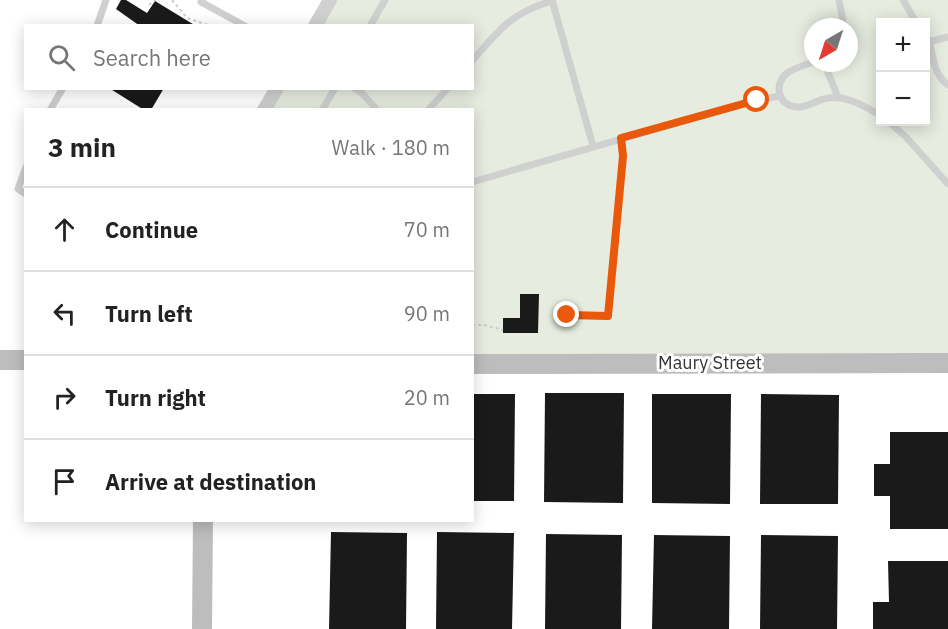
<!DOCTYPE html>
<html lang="en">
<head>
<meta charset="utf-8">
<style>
	:root { --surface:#fff; --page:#f2f2f2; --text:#222; --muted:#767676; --line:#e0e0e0 }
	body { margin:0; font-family:"IBM Plex Sans",sans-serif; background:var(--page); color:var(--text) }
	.controls { position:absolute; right:18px; top:18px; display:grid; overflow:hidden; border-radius:0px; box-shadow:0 3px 15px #0003 }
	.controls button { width:54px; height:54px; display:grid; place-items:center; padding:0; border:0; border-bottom:2px solid var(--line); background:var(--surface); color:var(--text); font:30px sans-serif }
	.compass { position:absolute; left:804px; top:18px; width:54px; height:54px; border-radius:50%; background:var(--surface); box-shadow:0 3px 15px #0003; rotate:219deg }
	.stop { position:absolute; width:18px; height:18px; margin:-14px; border:4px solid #ea580c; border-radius:50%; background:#fff }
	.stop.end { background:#ea580c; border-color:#fff; box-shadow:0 2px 6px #0008 }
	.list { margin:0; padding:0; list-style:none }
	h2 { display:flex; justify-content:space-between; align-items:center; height:78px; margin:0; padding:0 24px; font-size:26px }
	h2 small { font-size:20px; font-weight:400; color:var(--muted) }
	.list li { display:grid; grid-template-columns:39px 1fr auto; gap:18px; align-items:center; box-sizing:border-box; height:84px; padding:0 24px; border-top:2px solid var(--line) }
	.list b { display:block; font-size:22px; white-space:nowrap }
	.list em { font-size:20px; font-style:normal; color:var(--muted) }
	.icon { flex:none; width:33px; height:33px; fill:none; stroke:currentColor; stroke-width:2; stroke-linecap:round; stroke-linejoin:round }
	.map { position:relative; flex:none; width:948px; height:629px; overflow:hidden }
	.search { position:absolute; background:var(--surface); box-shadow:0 3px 15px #0003; left:24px; top:24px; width:450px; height:66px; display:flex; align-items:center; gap:15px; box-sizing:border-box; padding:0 21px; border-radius:0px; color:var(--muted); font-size:22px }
	.panel { position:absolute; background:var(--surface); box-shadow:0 3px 15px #0003; left:24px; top:108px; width:450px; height:414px; border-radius:0px }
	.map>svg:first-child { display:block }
</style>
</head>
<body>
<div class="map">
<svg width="948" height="629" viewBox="0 0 948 629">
	<rect width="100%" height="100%" fill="#fff"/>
	<path fill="#e6ecdf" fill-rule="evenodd" d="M329,0H948V361H473L472,110H262L274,89L472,88V26L313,25ZM880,22H926V122H880ZM813,27H849V63H813Z"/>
	<g fill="#1a1a1a">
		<polygon points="121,0 126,0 147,13 155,1 196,26 140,26 116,9"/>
		<polygon points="109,88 164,88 151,110 144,110"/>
		<polygon points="520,294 539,294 538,333 503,333 503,318 520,318"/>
		<polygon points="545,393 624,393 623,503 544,502"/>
		<polygon points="472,394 515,394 514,501 472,501"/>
		<polygon points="652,394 731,394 730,504 652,503"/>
		<polygon points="761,394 839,395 838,504 760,504"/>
		<polygon points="890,432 948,432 948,529 890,529 890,496 874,496 874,464 890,464"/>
		<polygon points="331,532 407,533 406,629 329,629"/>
		<polygon points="437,532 514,533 512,629 436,629"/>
		<polygon points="546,534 622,535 621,629 545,629"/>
		<polygon points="654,535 730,536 729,629 652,629"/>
		<polygon points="761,535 838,536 837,629 760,629"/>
		<polygon points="888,561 948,561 948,629 873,629 873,602 889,602"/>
	</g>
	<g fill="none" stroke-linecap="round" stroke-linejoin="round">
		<g stroke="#cdcdcd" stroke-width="2" stroke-dasharray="3 3" stroke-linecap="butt">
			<polyline points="172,0 187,18 211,26"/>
			<polyline points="149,5 155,0"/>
			<polyline points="472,325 484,325 503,330"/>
		</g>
		<g stroke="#d0d0d0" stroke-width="7">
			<polyline points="202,0 201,2 245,26"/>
			<polyline points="552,0 593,146"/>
			<polyline points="839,0 844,27"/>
			<polyline points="903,0 916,22"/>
			<polyline points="97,26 106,0"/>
			<polyline points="370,26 385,0"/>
			<path d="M926,35C936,53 929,70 948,85"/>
			<polyline points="929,42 948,37"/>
			<path d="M472,61C499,30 511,13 552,1"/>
			<path d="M813,62C804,65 795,68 787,73C773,84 778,106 797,107C806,108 815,101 824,99C843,93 864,106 880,115"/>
			<polyline points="824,63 838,97"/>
			<polyline points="354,88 362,93 377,110"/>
			<polyline points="50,110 63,88"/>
			<polyline points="322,110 335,88"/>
			<polyline points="428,110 448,88"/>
			<polyline points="889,122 906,137 948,184"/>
			<polyline points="26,167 18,189 26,194"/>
			<polyline points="472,182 757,100 780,96"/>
			<polyline points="567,315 608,316 623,156 621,139"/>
		</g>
		<g stroke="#d0d0d0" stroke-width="14">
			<polyline points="315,26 330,0"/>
			<polyline points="264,110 277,88"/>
		</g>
		<g stroke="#bdbdbd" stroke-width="20">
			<polyline points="0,360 26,360"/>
			<polyline points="472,364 948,363"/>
			<polyline points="202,629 203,520"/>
		</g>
	</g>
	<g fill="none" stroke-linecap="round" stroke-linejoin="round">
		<polyline stroke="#ea580c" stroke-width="8" points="567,315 608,316 623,156 621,138 757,100"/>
	</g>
	<g text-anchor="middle" stroke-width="6" stroke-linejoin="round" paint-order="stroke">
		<g font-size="18" fill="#333" stroke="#fff">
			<text x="710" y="369">Maury Street</text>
		</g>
	</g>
</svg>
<div class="controls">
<button>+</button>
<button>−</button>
</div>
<svg class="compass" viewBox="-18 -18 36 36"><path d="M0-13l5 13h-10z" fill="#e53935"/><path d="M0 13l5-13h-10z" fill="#767676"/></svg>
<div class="stop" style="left:757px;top:100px"></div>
<div class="stop end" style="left:567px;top:315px"></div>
<div class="search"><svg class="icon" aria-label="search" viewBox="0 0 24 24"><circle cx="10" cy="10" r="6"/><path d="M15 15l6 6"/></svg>Search here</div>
<section class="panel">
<h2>3 min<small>Walk · 180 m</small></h2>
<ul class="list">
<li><svg class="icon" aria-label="ahead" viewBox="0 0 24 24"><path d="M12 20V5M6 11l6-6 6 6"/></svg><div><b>Continue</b></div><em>70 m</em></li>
<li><svg class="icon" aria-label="left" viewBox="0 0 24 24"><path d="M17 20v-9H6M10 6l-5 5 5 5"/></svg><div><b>Turn left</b></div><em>90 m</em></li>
<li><svg class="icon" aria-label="right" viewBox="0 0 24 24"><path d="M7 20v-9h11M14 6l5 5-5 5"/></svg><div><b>Turn right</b></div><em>20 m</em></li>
<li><svg class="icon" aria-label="arrive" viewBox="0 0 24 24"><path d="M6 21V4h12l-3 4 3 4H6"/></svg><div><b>Arrive at destination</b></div></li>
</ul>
</section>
</div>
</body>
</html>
